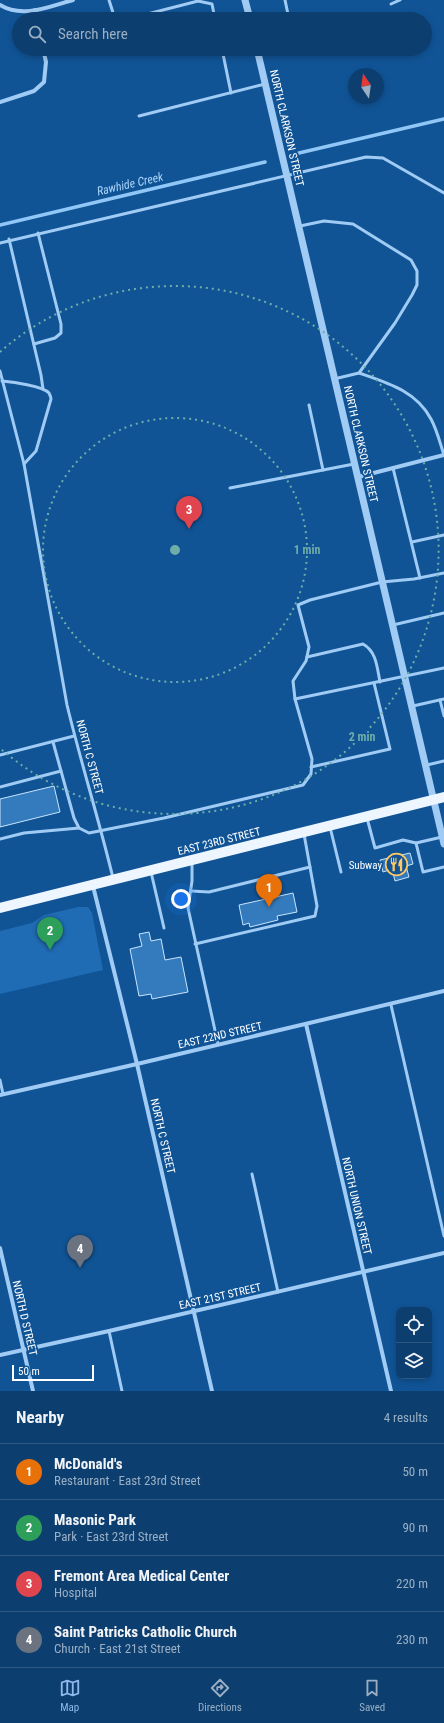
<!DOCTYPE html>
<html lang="en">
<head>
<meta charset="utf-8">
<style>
	:root { --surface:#0c3f70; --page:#1a4a78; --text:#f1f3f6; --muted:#9aafc3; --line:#2c5883; --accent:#90b9f0 }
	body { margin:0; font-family:"Roboto Condensed",sans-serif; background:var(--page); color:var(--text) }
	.controls { position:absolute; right:12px; bottom:12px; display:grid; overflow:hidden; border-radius:8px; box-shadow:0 2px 6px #0003 }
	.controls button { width:36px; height:36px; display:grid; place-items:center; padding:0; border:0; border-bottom:1px solid var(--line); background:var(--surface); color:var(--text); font:20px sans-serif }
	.compass { position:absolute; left:348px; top:68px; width:36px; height:36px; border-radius:50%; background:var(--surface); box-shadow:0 2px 6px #0003; rotate:347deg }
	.scale { position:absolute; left:12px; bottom:10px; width:82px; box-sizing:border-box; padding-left:4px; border:2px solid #fff; border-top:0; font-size:11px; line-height:14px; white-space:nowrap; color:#fff; -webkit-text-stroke:3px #105496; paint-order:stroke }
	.you { position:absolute; left:181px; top:899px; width:14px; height:14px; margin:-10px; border:3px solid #fff; border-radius:50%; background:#1a73e8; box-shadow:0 0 0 6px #1a73e833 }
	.badge { display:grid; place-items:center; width:26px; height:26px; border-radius:50%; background:var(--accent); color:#fff; font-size:13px; font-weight:700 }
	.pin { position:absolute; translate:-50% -33px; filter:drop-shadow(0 1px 2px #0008) }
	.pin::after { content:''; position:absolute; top:21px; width:14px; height:12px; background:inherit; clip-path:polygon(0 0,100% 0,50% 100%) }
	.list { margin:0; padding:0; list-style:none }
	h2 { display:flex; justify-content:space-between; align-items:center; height:52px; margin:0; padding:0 16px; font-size:17px }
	h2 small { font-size:13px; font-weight:400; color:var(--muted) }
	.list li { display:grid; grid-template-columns:26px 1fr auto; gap:12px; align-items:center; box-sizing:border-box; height:56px; padding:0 16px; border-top:1px solid var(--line) }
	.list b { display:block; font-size:15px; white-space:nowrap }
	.list p { margin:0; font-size:13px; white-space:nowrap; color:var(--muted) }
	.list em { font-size:13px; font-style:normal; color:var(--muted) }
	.icon { flex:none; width:22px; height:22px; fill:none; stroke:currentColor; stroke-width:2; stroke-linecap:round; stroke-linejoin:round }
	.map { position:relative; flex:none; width:444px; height:1391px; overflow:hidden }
	.search { position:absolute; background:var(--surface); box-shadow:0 2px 6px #0003; left:12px; right:12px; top:12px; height:44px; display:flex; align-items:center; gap:10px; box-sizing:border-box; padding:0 14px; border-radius:22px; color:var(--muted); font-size:15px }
	.sheet { height:276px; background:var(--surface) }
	nav { display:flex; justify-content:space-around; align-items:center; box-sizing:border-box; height:56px; border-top:1px solid var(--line); background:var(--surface); font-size:11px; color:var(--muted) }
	nav a { display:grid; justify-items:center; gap:2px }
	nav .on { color:var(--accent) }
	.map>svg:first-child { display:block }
</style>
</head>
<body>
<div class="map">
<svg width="444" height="1391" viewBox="0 0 444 1391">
	<rect width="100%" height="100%" fill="#105496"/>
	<polygon fill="#1f6cb4" points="78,907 88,907 92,913 103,970 0,994 0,931 32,923 44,915"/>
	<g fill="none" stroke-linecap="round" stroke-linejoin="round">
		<g stroke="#91c7f7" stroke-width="3.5">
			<polyline points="299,153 444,119"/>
			<polyline points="0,225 265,162"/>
		</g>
	</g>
	<g fill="#347bbd" stroke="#c8e4fe">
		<polygon points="54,786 60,812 0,827 0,799"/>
		<polygon points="410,853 413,864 406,866 409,877 395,881 392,869 383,872 380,860"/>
		<polygon points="293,893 297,912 277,916 278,920 250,927 249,923 243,925 239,905"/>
		<polygon points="149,932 151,941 161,939 165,960 181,957 188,992 152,999 151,994 139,996 130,949 142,946 139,934"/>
	</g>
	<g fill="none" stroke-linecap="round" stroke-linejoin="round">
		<g stroke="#a0cbf4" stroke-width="3">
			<polyline points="109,0 115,19"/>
			<polyline points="285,0 289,19"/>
			<polyline points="391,4 400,0"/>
			<polyline points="128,19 198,1 212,4 215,19"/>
			<polyline points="222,49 231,93"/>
			<polyline points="139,116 265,84"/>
			<polyline points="300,226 324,221 353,224 411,260 417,271 417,285 412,295 395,323 359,373 334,379"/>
			<polyline points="9,239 41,375 43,389"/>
			<polyline points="0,243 366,157 383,158 444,193"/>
			<polyline points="34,344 55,338 61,333 61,324 38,233"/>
			<path d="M0,371L24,464L67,705C81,763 99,820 113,878"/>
			<path d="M359,373C388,383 416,391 431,419C437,430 440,443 444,455"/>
			<path d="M2,381C12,382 43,386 49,393C50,395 51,397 51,399L36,451L24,464"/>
			<polyline points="309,405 323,470"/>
			<polyline points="393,468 420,578"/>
			<polyline points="230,488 354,464"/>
			<polyline points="412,542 444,535"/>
			<polyline points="393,625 444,613"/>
			<path d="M307,657L363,644C377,652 377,668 380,682"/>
			<polyline points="295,699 444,668"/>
			<polyline points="440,700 444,716"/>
			<polyline points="413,706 444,699"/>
			<polyline points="53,742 74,818 79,828 89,833 164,818 303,785 311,774 312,759 295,699 293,681 306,661 309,647 298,605 310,600 382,582 414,579 444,573"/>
			<polyline points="0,755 74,736"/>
			<polyline points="427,765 444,761"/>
			<polyline points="311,767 390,749 374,683"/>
			<polyline points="0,787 61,771"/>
			<polyline points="367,818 375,848 403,840 416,843 442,837"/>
			<polyline points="330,827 341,872"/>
			<polyline points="0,839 24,833 79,828"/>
			<polyline points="416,843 423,872 444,867"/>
			<polyline points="192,861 192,881 188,908 218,1044"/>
			<polyline points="151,872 164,928"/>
			<polyline points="191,891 209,892 310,867"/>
			<polyline points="195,944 315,916 317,906 304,834"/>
			<polyline points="391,1005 444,1236"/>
			<polyline points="0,1080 3,1094"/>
			<polyline points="252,1174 278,1292"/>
			<polyline points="109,1331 122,1391"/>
		</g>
		<g stroke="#a0cbf4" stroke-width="4">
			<path d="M0,5C23,19 50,6 73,0"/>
			<polyline points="35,10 37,19"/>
			<polyline points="0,102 34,91 44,82 46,62 43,49"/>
			<polyline points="358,477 444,455"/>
			<polyline points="93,886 137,1064 212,1391"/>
			<polyline points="306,1024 391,1391"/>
			<polyline points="0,1095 137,1064 444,991"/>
			<polyline points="0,1248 33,1391"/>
			<polyline points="0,1355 109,1331 444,1253"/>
		</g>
		<g stroke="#a0cbf4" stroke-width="7">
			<polyline points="245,0 250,19"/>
			<polyline points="257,49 444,844"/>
		</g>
		<polyline stroke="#edf5ff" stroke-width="10" points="0,908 444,797"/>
	</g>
	<g fill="none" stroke="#6fada8" stroke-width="2" stroke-dasharray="2 4">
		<circle cx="175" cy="550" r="132"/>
		<path d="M0 352A264 264 0 1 1 0 748"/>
	</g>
	<defs>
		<symbol id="restaurant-ring" viewBox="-11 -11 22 22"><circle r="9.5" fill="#105496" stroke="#ffc863" stroke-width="1.5"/><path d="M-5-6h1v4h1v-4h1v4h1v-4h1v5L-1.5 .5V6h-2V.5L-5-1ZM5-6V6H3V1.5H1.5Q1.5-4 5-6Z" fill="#ffc863"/></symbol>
	</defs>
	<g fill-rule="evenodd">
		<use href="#restaurant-ring" x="384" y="852" width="25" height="25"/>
	</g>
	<g text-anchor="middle" stroke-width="3.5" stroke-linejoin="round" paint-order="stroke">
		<g font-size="11" fill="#fff" stroke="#105496">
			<text transform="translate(287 128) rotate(77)" y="4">NORTH CLARKSON STREET</text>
			<text transform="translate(361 444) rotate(77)" y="4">NORTH CLARKSON STREET</text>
			<text transform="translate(90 757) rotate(75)" y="4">NORTH C STREET</text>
			<text transform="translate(219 841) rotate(-14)" y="4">EAST 23RD STREET</text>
			<text transform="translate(220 1035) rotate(-13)" y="4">EAST 22ND STREET</text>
			<text transform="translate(163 1136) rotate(77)" y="4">NORTH C STREET</text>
			<text transform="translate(357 1206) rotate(77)" y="4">NORTH UNION STREET</text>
			<text transform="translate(220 1296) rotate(-13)" y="4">EAST 21ST STREET</text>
			<text transform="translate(25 1318) rotate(77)" y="4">NORTH D STREET</text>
		</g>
		<g font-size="11" fill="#fff" stroke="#105496" text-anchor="end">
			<text x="382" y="869">Subway</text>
		</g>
		<g font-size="12" font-style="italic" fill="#acd5fa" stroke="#105496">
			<text transform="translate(130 184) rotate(-13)" y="4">Rawhide Creek</text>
		</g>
	</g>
	<circle cx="175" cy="550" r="6" fill="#6fada8" stroke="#105496" stroke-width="2"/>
	<g font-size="12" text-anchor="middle" font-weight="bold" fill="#6fada8" stroke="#105496" stroke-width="3.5" stroke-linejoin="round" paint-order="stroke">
		<text x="307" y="554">1 min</text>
		<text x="362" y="741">2 min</text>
	</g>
</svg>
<div class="controls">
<button><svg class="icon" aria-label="locate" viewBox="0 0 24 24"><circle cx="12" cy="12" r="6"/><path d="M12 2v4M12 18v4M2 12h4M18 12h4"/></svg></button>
<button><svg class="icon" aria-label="layers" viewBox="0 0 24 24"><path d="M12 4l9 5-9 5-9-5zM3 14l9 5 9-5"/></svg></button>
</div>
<svg class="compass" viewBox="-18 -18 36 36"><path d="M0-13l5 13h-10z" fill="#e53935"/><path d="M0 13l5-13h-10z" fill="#9aafc3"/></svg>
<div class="scale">50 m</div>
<div class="you"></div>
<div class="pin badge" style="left:269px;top:907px;background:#e8710a">1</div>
<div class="pin badge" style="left:50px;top:950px;background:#2e9e5b">2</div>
<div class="pin badge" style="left:189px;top:529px;background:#e0444e">3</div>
<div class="pin badge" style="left:80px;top:1268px;background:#6b7280">4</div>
<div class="search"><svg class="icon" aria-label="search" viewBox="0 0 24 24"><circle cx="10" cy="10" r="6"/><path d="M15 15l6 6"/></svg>Search here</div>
</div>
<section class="sheet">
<h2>Nearby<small>4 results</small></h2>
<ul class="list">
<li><span class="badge" style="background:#e8710a">1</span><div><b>McDonald's</b><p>Restaurant · East 23rd Street</p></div><em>50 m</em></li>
<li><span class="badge" style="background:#2e9e5b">2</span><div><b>Masonic Park</b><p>Park · East 23rd Street</p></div><em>90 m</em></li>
<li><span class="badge" style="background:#e0444e">3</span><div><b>Fremont Area Medical Center</b><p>Hospital</p></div><em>220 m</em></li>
<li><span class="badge" style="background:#6b7280">4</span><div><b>Saint Patricks Catholic Church</b><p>Church · East 21st Street</p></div><em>230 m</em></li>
</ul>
</section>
<nav>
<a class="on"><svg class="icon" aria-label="map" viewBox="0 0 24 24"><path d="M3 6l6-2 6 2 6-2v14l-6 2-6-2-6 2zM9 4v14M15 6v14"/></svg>Map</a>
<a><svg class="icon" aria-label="directions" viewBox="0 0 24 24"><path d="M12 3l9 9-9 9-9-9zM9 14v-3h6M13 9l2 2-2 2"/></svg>Directions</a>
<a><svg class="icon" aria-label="saved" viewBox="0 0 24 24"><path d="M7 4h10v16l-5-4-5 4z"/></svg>Saved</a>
</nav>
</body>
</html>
